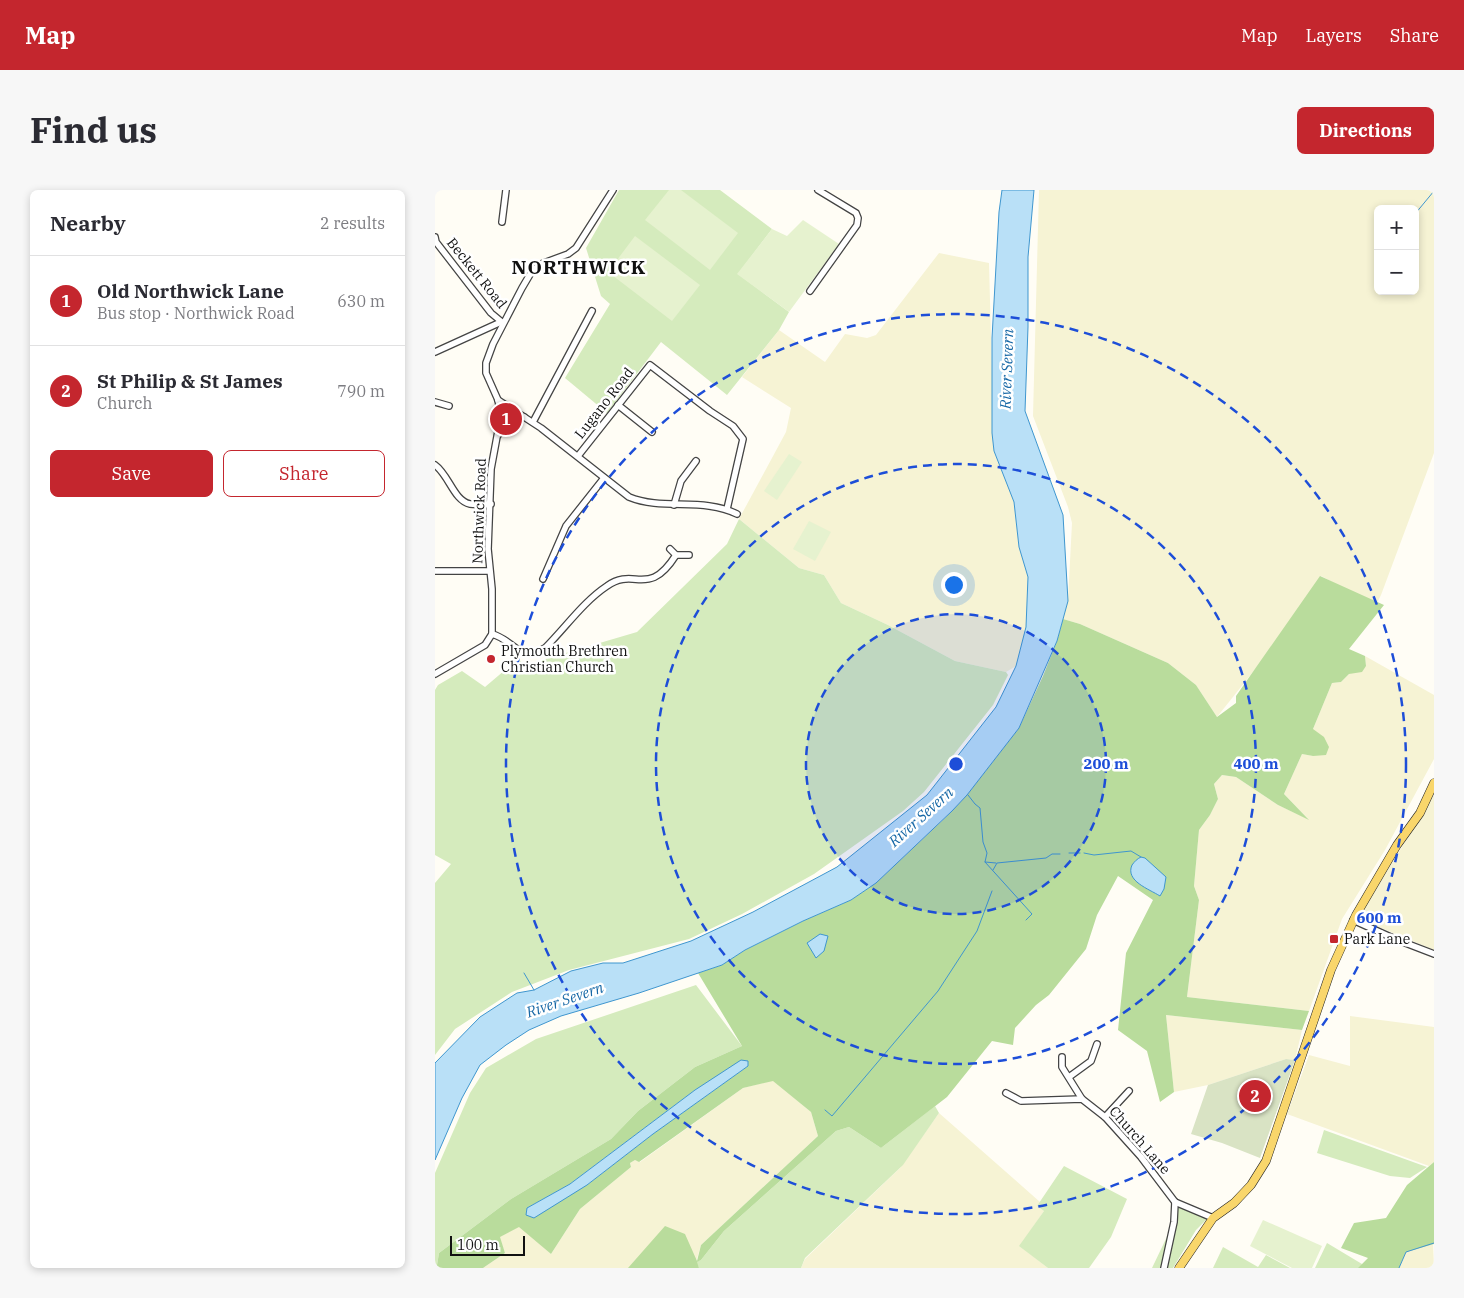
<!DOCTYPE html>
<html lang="en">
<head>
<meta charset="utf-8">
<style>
	:root { --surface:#fff; --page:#f7f7f7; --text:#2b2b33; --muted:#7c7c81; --line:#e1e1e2; --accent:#c4262e }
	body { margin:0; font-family:"IBM Plex Serif",serif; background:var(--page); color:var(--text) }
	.controls { position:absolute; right:15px; top:15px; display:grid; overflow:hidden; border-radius:8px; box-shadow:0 2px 8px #0003 }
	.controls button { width:45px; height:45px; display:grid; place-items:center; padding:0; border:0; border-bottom:1px solid var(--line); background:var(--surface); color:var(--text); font:25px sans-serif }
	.scale { position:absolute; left:15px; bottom:12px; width:75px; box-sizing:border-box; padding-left:5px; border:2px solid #111; border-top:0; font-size:14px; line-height:18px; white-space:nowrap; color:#111; -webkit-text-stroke:4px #fff; paint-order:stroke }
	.you { position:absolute; left:518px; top:394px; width:18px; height:18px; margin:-12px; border:4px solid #fff; border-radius:50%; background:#1a73e8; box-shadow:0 0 0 8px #1a73e833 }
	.badge { display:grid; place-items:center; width:32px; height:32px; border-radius:50%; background:var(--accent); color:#fff; font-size:16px; font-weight:700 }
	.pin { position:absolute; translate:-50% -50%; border:2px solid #fff; box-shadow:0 1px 5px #0006 }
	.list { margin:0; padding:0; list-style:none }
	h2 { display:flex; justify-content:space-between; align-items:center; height:65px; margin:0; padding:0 20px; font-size:21px }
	h2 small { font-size:16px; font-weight:400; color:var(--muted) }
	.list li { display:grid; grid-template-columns:32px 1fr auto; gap:15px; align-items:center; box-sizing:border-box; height:90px; padding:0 20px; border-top:1px solid var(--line) }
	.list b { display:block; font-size:19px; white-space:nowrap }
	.list p { margin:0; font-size:16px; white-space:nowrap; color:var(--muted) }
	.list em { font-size:16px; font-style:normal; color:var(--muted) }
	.actions { display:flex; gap:10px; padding:15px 20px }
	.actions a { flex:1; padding:11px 0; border:1px solid var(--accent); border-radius:8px; text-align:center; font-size:18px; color:var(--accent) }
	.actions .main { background:var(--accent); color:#fff }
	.map { position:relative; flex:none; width:999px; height:1078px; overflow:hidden; border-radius:8px }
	header { display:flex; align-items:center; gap:30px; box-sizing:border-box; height:70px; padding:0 25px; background:var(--accent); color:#fff }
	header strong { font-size:24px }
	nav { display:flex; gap:28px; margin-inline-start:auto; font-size:18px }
	.intro { display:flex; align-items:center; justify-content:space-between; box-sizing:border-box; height:120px; padding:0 30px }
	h1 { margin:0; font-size:35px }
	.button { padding:12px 22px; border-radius:8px; background:var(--accent); color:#fff; font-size:18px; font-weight:700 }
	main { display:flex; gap:30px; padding:0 30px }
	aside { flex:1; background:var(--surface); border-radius:8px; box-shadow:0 2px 8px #0003 }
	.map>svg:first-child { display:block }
</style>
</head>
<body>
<header>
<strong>Map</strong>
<nav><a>Map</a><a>Layers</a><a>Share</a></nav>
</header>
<div class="intro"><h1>Find us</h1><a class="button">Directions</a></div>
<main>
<aside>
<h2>Nearby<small>2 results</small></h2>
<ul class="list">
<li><span class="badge">1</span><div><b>Old Northwick Lane</b><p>Bus stop · Northwick Road</p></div><em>630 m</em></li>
<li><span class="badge">2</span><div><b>St Philip &amp; St James</b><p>Church</p></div><em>790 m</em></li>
</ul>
<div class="actions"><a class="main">Save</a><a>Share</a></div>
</aside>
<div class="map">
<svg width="999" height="1078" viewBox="0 0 999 1078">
	<rect width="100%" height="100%" fill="#fffdf5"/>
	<g fill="#f6f3d4" fill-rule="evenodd">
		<path d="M604,0H999V263L946,405L941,415L886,386L825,473L782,527L761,495L733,473L645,434L628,429L633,410L637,333L633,317L598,226ZM943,19H980V101H943Z"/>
		<polygon points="504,63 554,73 559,261 579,312 584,357 593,386 591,437 581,476 571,482 520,471 453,435 406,413 389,385 364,378 304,329 351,242 356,218 307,187 344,140 390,172 410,144 432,148 441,145"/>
		<polygon points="930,466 999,505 999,569 950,660 907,729 874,821 752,807 764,710 759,696 764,640 775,625 783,609 779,594 787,585 801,587 843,615 873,629 849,604 867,564 878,566 878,539 897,493 906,492 914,484 931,476"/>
		<polygon points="999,605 999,760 927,730 928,720"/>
		<polygon points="731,825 867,840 860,870 851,869 773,895 739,902"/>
		<polygon points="915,826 999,837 999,972 994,976 852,924 874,865 915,876"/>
		<polygon points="338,890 376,922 383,946 266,1055 261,1072 194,1078 48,1078 70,1063 64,1047 85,1036 116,1064 145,1019 196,977 195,973 200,970 205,972 308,898"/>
		<polygon points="504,923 605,1012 602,1016 609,1021 585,1056 613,1078 366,1078 370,1069 465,978"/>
		<polygon points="998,1053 999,1078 964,1078 971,1062"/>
	</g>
	<g fill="#d5ebbd">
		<polygon points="184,0 285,0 337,39 303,84 354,122 344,140 292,205 226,152 172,223 130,188 175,114 166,106 151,58"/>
		<polygon points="304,329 364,378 389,385 406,413 453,435 520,471 571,482 573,485 558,515 489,602 468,621 379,684 307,724 254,749 134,780 77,802 20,839 0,865 0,693 16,674 0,665 0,500 3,495 27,481 50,497 83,469 90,475 202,442 292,354"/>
		<polygon points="261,795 307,856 260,877 203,921 176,949 76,1009 4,1063 2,1075 0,1073 0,983 35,903 51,878 101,849"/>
		<polygon points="500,916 504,923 468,975 370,1068 366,1078 264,1078 261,1072 266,1070 289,1041 401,941 414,937 446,958"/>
		<polygon points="889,940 992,977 975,988 955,986 882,963"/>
		<polygon points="629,976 692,1009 676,1047 654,1078 613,1078 584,1056 609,1021 602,1016"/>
		<polygon points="740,1012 773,1028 761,1040 738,1078 717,1078 739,1032"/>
		<polygon points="892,1053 927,1074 926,1078 880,1078"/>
		<polygon points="788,1057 823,1077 831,1065 855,1078 778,1078"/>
	</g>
	<g fill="#b9dc9c" fill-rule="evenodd">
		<path d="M885,386L949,415L914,459L930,466L931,476L927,482L914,484L906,492L897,493L878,539L889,547L894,557L891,565L878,566L867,564L849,604L874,630L843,615L801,587L787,585L779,594L783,609L775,625L764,640L759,696L764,710L752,807L874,821L867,840L731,825L739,902L725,912L712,861L683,840L691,763L718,710L683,686L662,725L651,759L614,805L601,815L580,838L578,855L557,851L512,907L446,958L414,937L401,941L289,1041L266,1070L262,1072L264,1078H193L230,1036L250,1044L262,1071L266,1055L383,946L376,922L338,891L308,898L204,972L200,970L195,973L196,977L145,1019L116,1064L84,1037L65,1047L70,1063L48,1078H0V1073L2,1075L4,1063L76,1009L176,949L203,921L260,877L307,856L263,783L287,775L310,760L368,731L416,710L441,693L511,627L532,605L584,538L608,486L622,451L628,429L645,434L733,473L761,495L782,527L801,513V506ZM313,876L218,944L152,995L92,1018L135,994L260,900Z"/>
		<polygon points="999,972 999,1054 971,1062 964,1078 923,1078 933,1068 906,1058 919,1033 951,1028 972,995"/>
	</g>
	<polygon fill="#d9e3c4" points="851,869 860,870 825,968 787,953 756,944 773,895"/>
	<g fill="#e6f2cf">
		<polygon points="234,0 246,0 303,43 275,80 210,30"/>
		<polygon points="368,30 404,54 354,122 302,84 337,39 352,46"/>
		<polygon points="200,46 265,95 237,131 173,82"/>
		<polygon points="354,264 367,272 342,310 329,301"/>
		<polygon points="374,331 396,342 380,371 358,359"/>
		<polygon points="828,1030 887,1056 877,1078 857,1078 815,1056"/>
	</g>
	<g fill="#b9e0f7" stroke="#3f96cf">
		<polygon points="567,0 599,0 593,67 593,137 590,221 628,325 633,411 622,451 584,538 532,605 517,621 441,693 416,710 368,731 310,760 287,775 204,803 126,826 94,840 71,855 45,875 27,908 0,970 0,873 45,827 82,803 99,800 136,781 168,773 188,773 256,751 318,722 402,677 492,605 561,517 581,476 591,437 593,387 584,357 579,312 559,261 557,243 557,148 564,22"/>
		<path d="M706,667L710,668L731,687L729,699L725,706C714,699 690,691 697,675C700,671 702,669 706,667Z"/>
		<polygon points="385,744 393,746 389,761 381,768 372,753"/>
		<polygon points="306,870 313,871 313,876 218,944 152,995 99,1028 91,1025 92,1018 135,994 260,900"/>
	</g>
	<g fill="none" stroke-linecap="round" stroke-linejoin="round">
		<g stroke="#3f96cf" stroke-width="1">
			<polyline points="980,24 999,1"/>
			<polyline points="533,605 540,614 545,618 548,652 552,663 550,672 597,724 591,730"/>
			<polyline points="634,663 645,663"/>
			<polyline points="649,663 659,665 696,661 706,667"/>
			<polyline points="550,672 561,673"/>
			<polyline points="558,680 562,673 611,668 617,664 625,664"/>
			<polyline points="89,783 99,800"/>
			<polyline points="390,920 397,926 503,801 542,741 557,701"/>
			<polyline points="964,1078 971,1062 999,1053"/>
		</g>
		<defs>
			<g id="minor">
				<polyline points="67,32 71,0"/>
				<polyline points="0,47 1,52 56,123 68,133"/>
				<polyline points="375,101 422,35 423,28 421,23 383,0"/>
				<polyline points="0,162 66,132"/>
				<path d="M63,210L106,238L194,307C228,321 268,307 302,324"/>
				<polyline points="0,212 14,216"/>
				<polyline points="183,215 217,242"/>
				<polyline points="98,232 157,121"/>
				<polyline points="63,245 82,227 89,227"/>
				<polyline points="143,266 215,175 275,221 298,236 308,249 292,319"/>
				<path d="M0,275C14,285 19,311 35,314C41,315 49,314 56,314"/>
				<polyline points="239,315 246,291 261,271"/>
				<polyline points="235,359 241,365 254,365"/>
				<polyline points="0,381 54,381"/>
				<polyline points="108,389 131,336 169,288"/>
				<path d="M57,444C80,450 84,474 110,458C131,437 148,412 172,396C200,376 213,409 241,365"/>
				<polyline points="0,484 50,455 57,444 57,399 53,359 56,279 66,225 63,210 51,183 51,173 58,154 87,98 97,81 106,74 133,64 141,58 178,0"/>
				<polyline points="918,730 960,749 999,764"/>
				<polyline points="627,867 627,877 647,909"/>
				<polyline points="634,887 656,871 662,854"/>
				<polyline points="571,903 586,911 647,909 670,927 706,967 740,1012 778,1028"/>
				<polyline points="670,927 694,901"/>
				<polyline points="729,1078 739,1032 740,1012"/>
			</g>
			<polyline id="major" points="744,1078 778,1028 799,1013 816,995 831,971 896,780 921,725 962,655 985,623 999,593"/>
		</defs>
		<use href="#minor" stroke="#444" stroke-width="8"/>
		<use href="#major" stroke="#222" stroke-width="9"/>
		<use href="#minor" stroke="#fff" stroke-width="5.5"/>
		<use href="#major" stroke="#f9d66b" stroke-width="8"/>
	</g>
	<circle cx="521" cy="574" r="150" fill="#1d4ed8" fill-opacity=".12"/>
	<g fill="none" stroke="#1d4ed8" stroke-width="2.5" stroke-dasharray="9 6">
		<circle cx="521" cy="574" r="150"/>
		<circle cx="521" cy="574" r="300"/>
		<circle cx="521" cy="574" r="450"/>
	</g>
	<g fill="#c4262e" stroke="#fff" stroke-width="2">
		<circle cx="56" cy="469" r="5"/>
		<rect x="894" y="744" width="10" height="10" rx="2.5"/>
	</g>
	<g text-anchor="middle" stroke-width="5" stroke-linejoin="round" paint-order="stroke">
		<g font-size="14" fill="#111" stroke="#fff">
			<text transform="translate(42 83) rotate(51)" y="5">Beckett Road</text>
			<text transform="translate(169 213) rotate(-52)" y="5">Lugano Road</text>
			<text transform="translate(44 321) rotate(-88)" y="5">Northwick Road</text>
			<text transform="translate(705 950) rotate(49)" y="5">Church Lane</text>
		</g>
		<g font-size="14" fill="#111" stroke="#fff" text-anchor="start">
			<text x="66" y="466">Plymouth Brethren<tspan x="66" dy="16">Christian Church</tspan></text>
			<text x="909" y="754">Park Lane</text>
		</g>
		<g font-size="15" font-style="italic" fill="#1768a6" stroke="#fff">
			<text transform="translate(572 179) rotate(-88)" y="5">River Severn</text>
			<text transform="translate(486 627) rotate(-42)" y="5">River Severn</text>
			<text transform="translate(130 810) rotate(-19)" y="5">River Severn</text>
		</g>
		<g font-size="19" font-weight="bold" letter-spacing="1" fill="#111" stroke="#fff">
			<text x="144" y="84">NORTHWICK</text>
		</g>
	</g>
	<circle cx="521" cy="574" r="8" fill="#1d4ed8" stroke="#fff" stroke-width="2.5"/>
	<g font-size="15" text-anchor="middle" font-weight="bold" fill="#1d4ed8" stroke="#fff" stroke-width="5" stroke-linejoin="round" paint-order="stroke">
		<text x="671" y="579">200 m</text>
		<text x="821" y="579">400 m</text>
		<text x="944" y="733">600 m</text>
	</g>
</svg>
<div class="controls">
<button>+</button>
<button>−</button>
</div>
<div class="scale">100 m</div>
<div class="you"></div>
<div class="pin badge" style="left:71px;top:229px">1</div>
<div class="pin badge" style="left:820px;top:906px">2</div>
</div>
</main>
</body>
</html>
